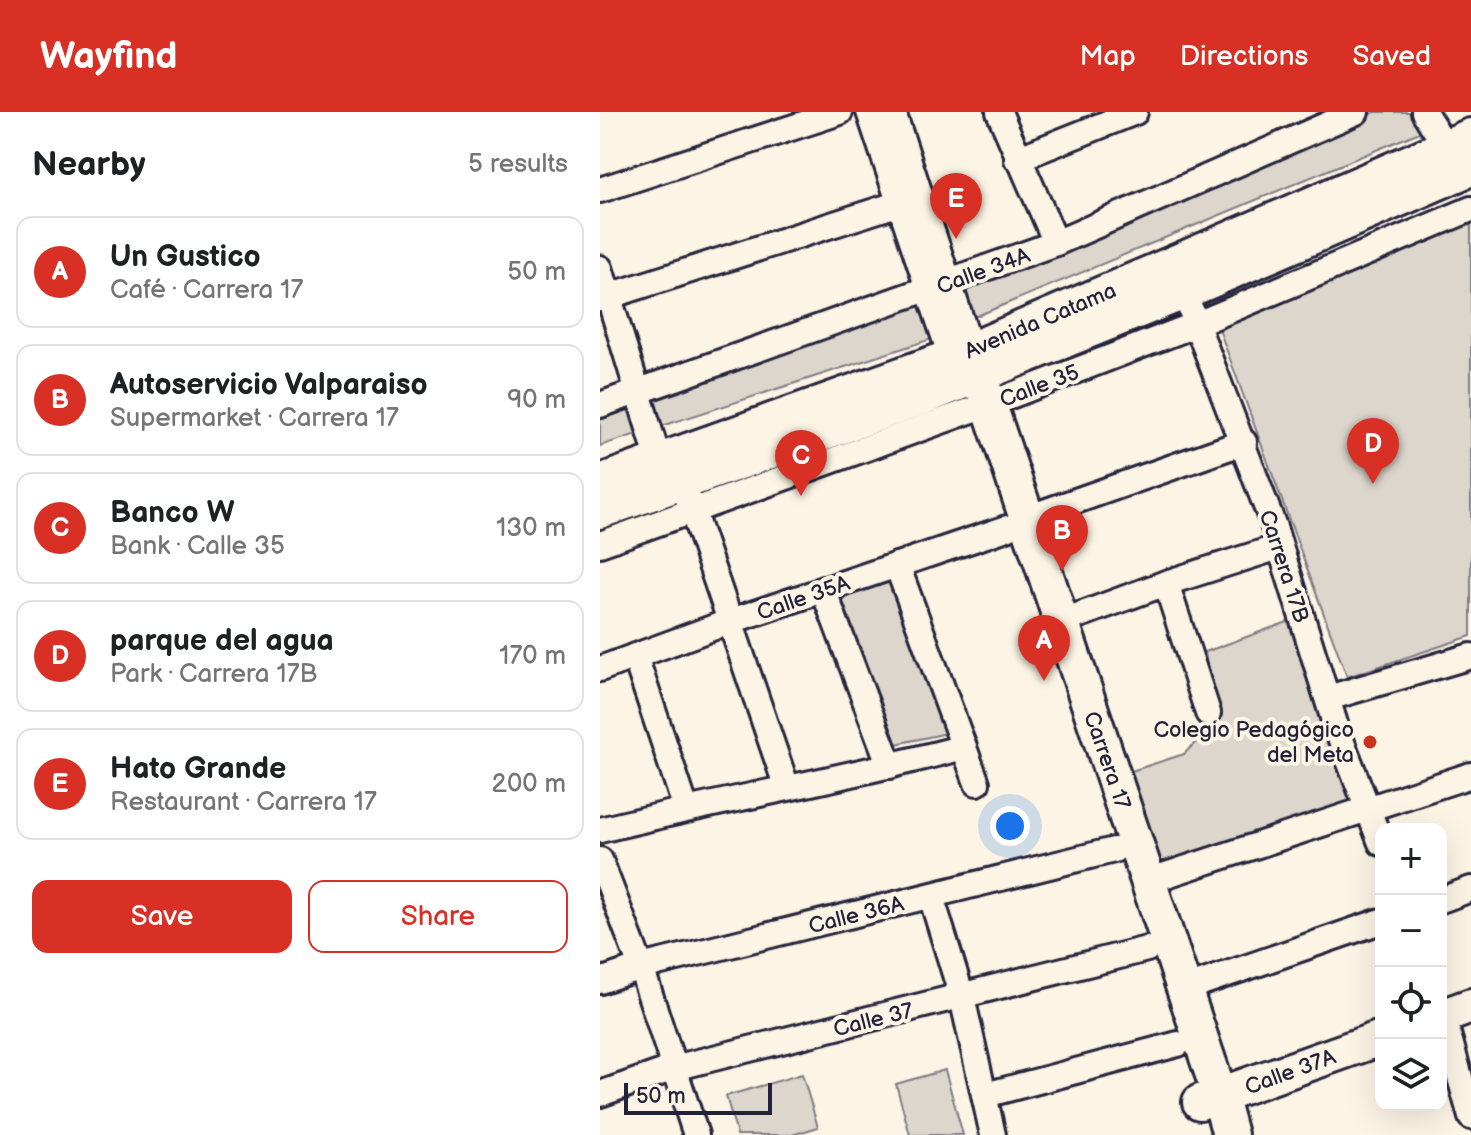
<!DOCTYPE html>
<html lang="en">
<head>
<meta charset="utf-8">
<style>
	:root { --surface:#fff; --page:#f6f6f6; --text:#202124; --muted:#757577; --line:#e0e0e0; --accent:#d93025 }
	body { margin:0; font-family:"Balsamiq Sans",sans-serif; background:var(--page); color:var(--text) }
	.controls { position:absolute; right:24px; bottom:24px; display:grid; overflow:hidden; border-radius:16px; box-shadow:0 8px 32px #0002 }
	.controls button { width:72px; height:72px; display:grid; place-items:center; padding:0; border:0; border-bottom:2px solid var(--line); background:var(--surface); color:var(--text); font:40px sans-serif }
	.scale { position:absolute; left:24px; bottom:20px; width:148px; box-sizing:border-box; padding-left:8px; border:4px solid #22223b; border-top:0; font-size:22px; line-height:28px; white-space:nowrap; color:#22223b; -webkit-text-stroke:6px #fcf5e5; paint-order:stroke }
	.you { position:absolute; left:410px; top:714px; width:28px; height:28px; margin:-20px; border:6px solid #fff; border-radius:50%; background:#1a73e8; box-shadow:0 0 0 12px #1a73e833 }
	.badge { display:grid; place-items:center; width:52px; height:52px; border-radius:50%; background:var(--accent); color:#fff; font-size:26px; font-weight:700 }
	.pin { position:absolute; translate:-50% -66px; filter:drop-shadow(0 2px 4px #0008) }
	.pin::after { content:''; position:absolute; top:42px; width:28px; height:24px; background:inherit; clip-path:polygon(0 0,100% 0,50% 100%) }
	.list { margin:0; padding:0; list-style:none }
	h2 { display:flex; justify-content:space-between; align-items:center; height:104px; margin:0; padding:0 32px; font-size:34px }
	h2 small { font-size:26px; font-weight:400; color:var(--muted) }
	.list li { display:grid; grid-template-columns:52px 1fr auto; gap:24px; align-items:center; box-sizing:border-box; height:112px; margin:0 16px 16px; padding:0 16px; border:2px solid var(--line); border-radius:16px }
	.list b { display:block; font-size:30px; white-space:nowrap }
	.list p { margin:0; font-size:26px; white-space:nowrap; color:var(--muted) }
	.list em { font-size:26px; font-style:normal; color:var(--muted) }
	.actions { display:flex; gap:16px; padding:24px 32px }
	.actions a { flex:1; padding:18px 0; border:2px solid var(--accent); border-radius:16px; text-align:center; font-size:28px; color:var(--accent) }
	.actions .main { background:var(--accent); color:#fff }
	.icon { flex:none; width:44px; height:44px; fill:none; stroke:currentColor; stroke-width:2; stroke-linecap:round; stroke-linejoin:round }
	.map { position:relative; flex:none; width:871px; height:1023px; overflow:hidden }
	header { display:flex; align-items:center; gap:48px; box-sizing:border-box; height:112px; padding:0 40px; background:var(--accent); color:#fff }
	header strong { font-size:38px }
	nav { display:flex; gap:44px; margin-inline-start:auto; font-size:28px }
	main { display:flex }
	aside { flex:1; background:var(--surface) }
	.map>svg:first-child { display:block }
</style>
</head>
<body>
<header>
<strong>Wayfind</strong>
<nav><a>Map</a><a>Directions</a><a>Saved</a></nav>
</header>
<main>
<aside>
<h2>Nearby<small>5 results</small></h2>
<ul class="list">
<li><span class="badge">A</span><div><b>Un Gustico</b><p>Café · Carrera 17</p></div><em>50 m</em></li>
<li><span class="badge">B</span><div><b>Autoservicio Valparaiso</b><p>Supermarket · Carrera 17</p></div><em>90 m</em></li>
<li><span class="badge">C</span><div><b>Banco W</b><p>Bank · Calle 35</p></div><em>130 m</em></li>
<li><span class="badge">D</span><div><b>parque del agua</b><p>Park · Carrera 17B</p></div><em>170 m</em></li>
<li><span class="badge">E</span><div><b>Hato Grande</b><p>Restaurant · Carrera 17</p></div><em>200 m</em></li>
</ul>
<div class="actions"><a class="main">Save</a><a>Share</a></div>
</aside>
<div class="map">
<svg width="871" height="1023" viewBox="0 0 871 1023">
	<rect width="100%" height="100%" fill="#fcf5e5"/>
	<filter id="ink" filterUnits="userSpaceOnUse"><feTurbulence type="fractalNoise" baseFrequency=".0125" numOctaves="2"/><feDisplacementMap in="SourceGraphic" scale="16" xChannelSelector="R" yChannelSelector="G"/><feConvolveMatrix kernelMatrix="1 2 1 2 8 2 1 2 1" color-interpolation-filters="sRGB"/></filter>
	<g filter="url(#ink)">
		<g fill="#dcd6cc" stroke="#7f7c84" stroke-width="2">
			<polygon points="775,0 818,0 827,17 372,206 366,179"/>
			<polygon points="871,106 871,524 747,565 620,220 625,203"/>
			<polygon points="325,192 338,225 0,334 0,300"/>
			<polygon points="292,469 352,620 296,632 241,484"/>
			<polygon points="693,508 760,695 551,762 522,662 584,642 615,611 605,540"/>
			<polygon points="345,958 363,1023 310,1023 296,972"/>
			<polygon points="202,962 218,1015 192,1023 137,1023 126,984"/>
		</g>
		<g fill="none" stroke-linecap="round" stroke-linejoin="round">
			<defs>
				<g id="street">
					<polyline points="269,0 351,245"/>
					<polyline points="293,0 371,238"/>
					<polyline points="399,0 456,131"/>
					<polyline points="824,0 846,35"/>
					<polyline points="417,47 535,0"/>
					<polyline points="0,78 240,0"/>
					<polyline points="0,156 59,349"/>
					<polyline points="0,187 300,91"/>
					<polyline points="591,198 673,412 736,615 781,731"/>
					<polyline points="0,293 456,131 756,0"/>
					<polyline points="87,383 187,676"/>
					<polyline points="427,406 644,330"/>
					<polyline points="0,432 389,292 597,212 871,97"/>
					<polyline points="297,453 377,671"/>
					<polyline points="566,471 608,601"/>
					<polyline points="223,477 290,654"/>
					<polyline points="461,510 566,471 679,435"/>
					<polyline points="35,544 86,697"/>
					<polyline points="0,557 131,509 407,416"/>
					<polyline points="728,586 871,544"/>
					<path d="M0,718C121,688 244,667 364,635"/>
					<polyline points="0,748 41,855 96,1023"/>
					<polyline points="548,769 871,663"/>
					<polyline points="331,784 362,885 393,1023"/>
					<polyline points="841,788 871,777"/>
					<polyline points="0,869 41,855 514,738"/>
					<polyline points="584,877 781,809"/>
					<polyline points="841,897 871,1005"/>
					<polyline points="0,982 74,956 547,837"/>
					<polyline points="385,983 578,932"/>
				</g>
				<g id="secondary">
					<polyline points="372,242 618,978 630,1023"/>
					<polyline points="0,370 371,238 871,24"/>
					<polyline points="0,399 319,287 584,180 871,56"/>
					<polyline points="841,905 871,894"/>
					<polyline points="600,990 781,926"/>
				</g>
			</defs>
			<use href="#street" stroke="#22223b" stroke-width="30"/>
			<use href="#secondary" stroke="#22223b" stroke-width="40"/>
			<use href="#street" stroke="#fcf5e5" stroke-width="24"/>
			<use href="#secondary" stroke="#fcf5e5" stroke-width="34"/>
		</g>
	</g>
	<circle fill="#c8321e" stroke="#fcf5e5" stroke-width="3" cx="770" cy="630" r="8"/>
	<g text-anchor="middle" stroke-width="8" stroke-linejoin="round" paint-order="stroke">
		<g font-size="22" fill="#22223b" stroke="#fcf5e5">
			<text transform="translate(383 158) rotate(-20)" y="8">Calle 34A</text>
			<text transform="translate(440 208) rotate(-23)" y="8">Avenida Catama</text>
			<text transform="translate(439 273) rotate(-21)" y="8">Calle 35</text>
			<text transform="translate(685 454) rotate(72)" y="8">Carrera 17B</text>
			<text transform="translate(203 485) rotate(-19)" y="8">Calle 35A</text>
			<text transform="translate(508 648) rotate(71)" y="8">Carrera 17</text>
			<text transform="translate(256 802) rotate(-14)" y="8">Calle 36A</text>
			<text transform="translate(273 907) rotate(-14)" y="8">Calle 37</text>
			<text transform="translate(690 959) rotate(-20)" y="8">Calle 37A</text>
		</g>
		<g font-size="22" fill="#22223b" stroke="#fcf5e5" text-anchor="end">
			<text x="754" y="625">Colegio Pedagógico<tspan x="754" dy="25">del Meta</tspan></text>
		</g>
	</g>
</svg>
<div class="controls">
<button>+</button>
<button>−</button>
<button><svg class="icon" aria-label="locate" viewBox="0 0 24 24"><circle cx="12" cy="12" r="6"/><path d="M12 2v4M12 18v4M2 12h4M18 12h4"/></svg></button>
<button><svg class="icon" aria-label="layers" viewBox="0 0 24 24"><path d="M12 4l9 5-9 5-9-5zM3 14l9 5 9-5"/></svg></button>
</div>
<div class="scale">50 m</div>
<div class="you"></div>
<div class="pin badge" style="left:444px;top:569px">A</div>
<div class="pin badge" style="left:462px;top:459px">B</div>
<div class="pin badge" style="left:201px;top:384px">C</div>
<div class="pin badge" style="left:773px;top:372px">D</div>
<div class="pin badge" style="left:356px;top:127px">E</div>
</div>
</main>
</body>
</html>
